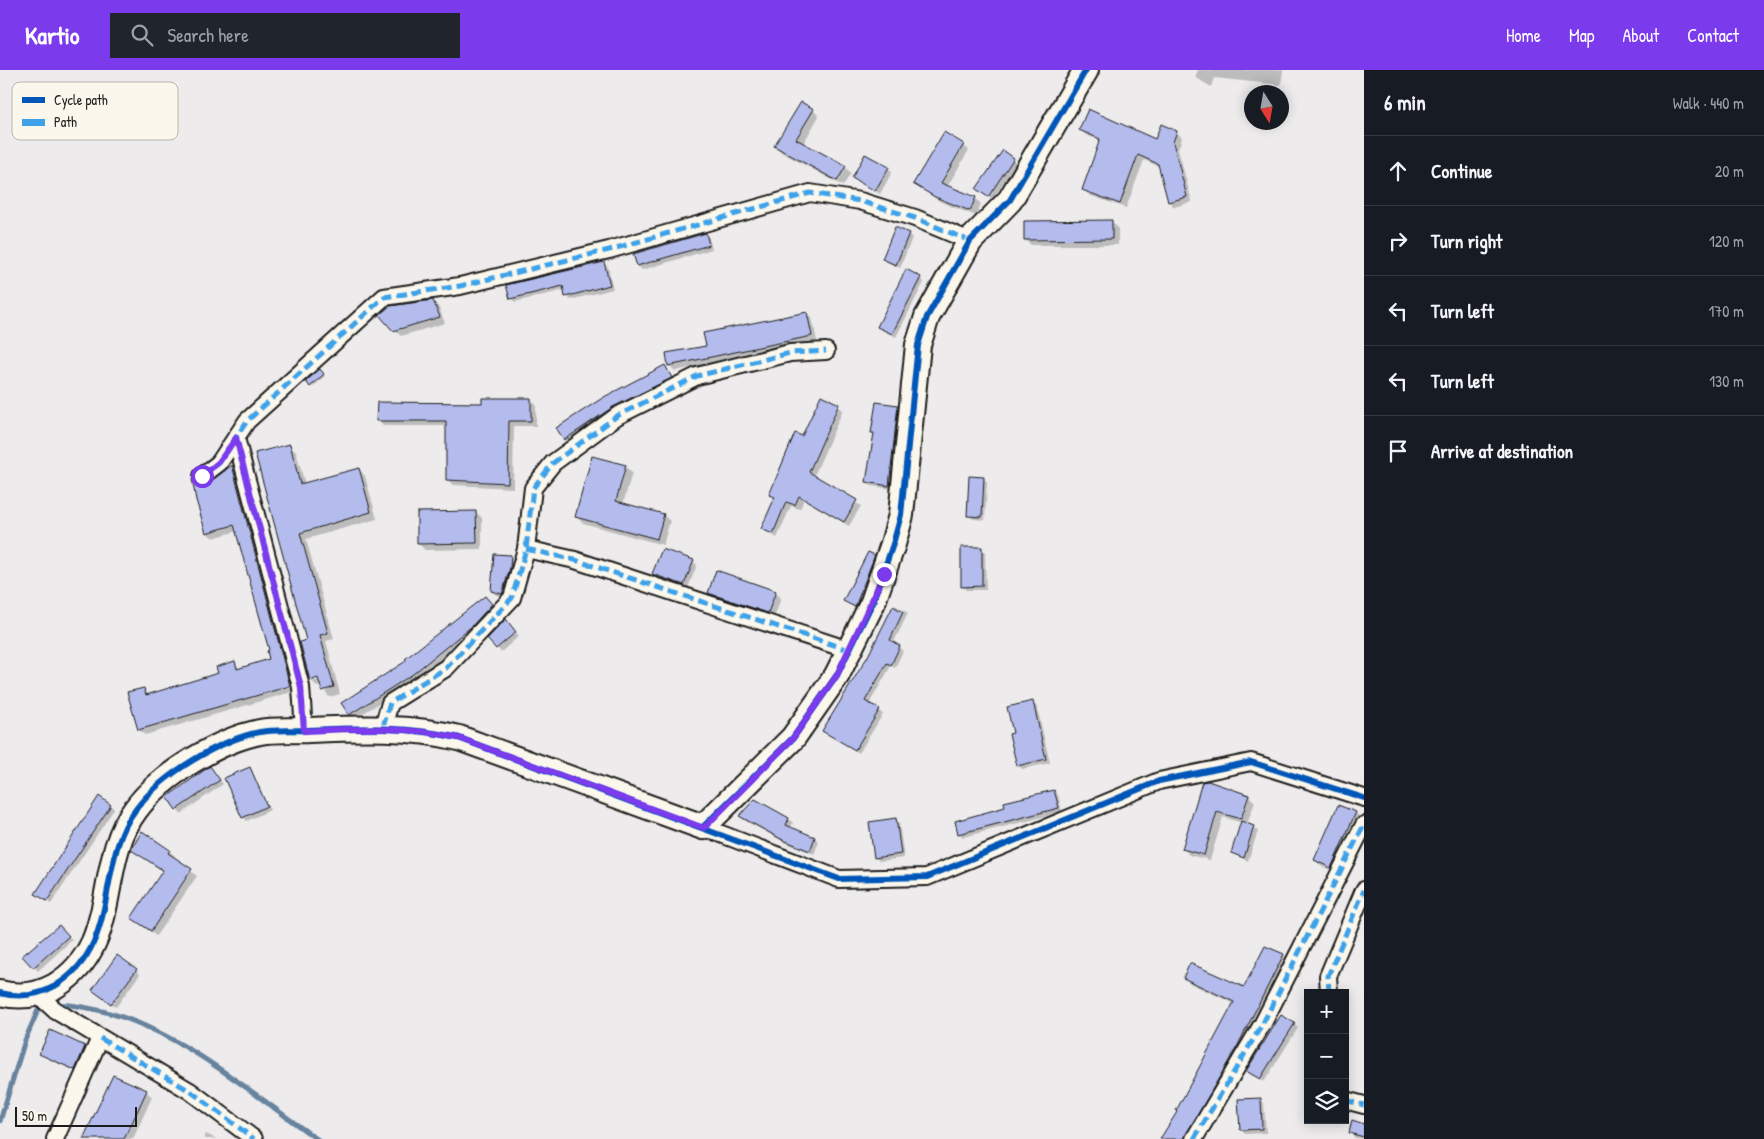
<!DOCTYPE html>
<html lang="en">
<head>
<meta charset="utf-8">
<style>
	:root { --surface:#171b24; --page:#20242c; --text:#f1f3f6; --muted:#9ea1a6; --line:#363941; --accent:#7c3aed }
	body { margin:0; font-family:"Patrick Hand",sans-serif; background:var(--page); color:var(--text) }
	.controls { position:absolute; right:15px; bottom:15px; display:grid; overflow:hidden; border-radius:0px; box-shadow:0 2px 12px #0003 }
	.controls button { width:45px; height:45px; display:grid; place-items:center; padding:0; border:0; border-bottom:1px solid var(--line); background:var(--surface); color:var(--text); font:25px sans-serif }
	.compass { position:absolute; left:1244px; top:15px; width:45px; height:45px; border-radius:50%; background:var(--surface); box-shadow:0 2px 12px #0003; rotate:169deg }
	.scale { position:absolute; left:15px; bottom:12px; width:122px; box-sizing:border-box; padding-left:5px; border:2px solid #1c1c1c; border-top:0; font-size:14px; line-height:18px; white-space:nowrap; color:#1c1c1c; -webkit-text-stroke:4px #fbf7ec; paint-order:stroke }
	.stop { position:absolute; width:15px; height:15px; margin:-11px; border:4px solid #7c3aed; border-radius:50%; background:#fff }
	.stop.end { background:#7c3aed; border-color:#fff; box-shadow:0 1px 5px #0008 }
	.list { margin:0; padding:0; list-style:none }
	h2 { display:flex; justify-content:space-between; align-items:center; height:65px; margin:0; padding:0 20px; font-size:21px }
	h2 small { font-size:16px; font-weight:400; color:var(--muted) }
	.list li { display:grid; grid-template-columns:32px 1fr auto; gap:15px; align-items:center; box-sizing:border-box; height:70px; padding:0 20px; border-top:1px solid var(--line) }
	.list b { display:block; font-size:19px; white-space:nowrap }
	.list em { font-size:16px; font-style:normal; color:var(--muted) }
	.icon { flex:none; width:28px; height:28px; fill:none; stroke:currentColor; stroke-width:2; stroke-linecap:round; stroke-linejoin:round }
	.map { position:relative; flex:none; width:1364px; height:1069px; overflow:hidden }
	header { display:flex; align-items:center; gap:30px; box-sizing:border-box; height:70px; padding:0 25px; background:var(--accent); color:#fff }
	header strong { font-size:24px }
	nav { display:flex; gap:28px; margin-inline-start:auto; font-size:18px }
	.search { width:350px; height:45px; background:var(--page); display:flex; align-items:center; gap:12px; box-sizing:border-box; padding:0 18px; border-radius:0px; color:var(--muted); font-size:19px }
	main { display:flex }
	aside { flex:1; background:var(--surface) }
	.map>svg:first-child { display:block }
</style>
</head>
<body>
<header>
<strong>Kartio</strong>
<div class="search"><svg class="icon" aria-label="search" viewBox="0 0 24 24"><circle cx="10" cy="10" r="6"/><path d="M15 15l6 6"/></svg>Search here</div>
<nav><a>Home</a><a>Map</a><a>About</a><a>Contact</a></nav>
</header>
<main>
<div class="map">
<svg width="1364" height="1069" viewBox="0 0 1364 1069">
	<rect width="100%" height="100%" fill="#edebec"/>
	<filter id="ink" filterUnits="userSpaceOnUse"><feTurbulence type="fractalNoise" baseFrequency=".02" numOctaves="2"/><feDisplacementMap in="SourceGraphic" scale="10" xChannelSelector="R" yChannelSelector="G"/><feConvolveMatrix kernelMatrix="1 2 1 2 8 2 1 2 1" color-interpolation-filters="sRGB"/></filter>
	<g filter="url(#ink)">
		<g fill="#0003" fill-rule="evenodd">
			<polygon points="1198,0 1283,0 1281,15 1214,8 1211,17 1195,7"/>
			<polygon points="813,40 819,46 803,74 845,97 851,103 843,116 781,82 775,75"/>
			<polygon points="1162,56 1177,62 1182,68 1178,79 1192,132 1174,137 1169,131 1160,97 1144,90 1126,138 1089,125 1083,119 1101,71 1086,65 1080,60 1156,70"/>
			<polygon points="963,75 969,80 947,117 975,128 981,134 976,146 941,132 914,114"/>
			<polygon points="1003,82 1017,93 992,130 978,119"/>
			<polygon points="888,98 892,102 880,124 853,108"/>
			<polygon points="1112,152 1118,158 1118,175 1031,175 1025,169"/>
			<polygon points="705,164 709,168 712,179 642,200 638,196"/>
			<polygon points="908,164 912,168 900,198 887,192 883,188"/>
			<polygon points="604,193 608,197 613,219 570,230 565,220 515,232 511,228"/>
			<polygon points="920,208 924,212 896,267 883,260 879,256"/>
			<polygon points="433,231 439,238 445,253 401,266 394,260"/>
			<polygon points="806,243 812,248 817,271 675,301 669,295 707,277"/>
			<polygon points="665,297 675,312 569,373 565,369"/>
			<polygon points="320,300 325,306 313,317 307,312"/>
			<polygon points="822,327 843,340 814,406 861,436 849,456 804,429 800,439 791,436 777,468 763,459 775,429 771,424 803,367"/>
			<polygon points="530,329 536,334 536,356 514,356 513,418 453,415 447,409 447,356 383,356 378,350"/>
			<polygon points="898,337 902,341 893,419 871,416 867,412 875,365 873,362"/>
			<path d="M289,375L296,382L305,414L359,399L365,406L377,449L306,469L334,569L326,571L340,624L329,627L322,616L317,617L311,610ZM324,605L325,608L314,611V608Z"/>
			<polygon points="232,397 237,402 295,621 145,665 139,660 129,623 143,619 149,625 219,604 234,592 240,599 270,590 271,581 237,461 213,468 207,463 198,416 204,417"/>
			<polygon points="626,397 632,403 623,434 663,445 670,451 663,475 583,453 577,447"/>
			<polygon points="983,408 987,412 985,450 973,449 969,445"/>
			<polygon points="476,442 482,448 482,479 425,480 419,474"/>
			<polygon points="981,478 985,482 986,520 966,520 962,516"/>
			<polygon points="511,486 515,490 506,527 496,525 492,521"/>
			<polygon points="874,486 877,489 858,540 845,531"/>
			<polygon points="693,491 697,495 688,518 658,508 654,504"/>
			<polygon points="775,522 781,528 774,548 715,529 709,523"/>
			<polygon points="485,528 496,540 477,561 418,609 354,649 350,644 408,591"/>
			<polygon points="895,535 908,543 893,574 903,581 895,598 891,596 869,634 883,644 859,683 824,661 869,586"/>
			<polygon points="506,551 519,566 501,582 489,569"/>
			<polygon points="1033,633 1037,637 1050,693 1022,699 1018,695 1015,664"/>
			<polygon points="249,698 270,740 247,751 243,747"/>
			<polygon points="214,702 223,714 181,744 168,727"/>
			<polygon points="1203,713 1249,726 1255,732 1247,754 1258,761 1248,791 1232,783 1242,753 1223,747 1210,790 1189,785 1183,778"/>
			<polygon points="1054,721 1058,725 1062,742 963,767 959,763 1007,738"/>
			<polygon points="756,731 789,749 793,753 790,758 815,768 819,772 814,784 786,773 744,750 741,746"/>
			<polygon points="110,735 114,739 51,834 40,827 37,823"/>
			<polygon points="1339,737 1356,743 1362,749 1337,803 1321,796 1315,790"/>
			<polygon points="895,749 899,753 904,788 879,791 875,787"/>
			<polygon points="133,780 169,781 175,786 174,788 197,806 156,866 132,848 163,802"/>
			<polygon points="59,857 72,870 38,901 24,886"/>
			<polygon points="1265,877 1284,885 1289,891 1192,1069 1162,1069 1179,1042 1235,934 1191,914 1185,908 1244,918"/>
			<polygon points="136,900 140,904 116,937 97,924"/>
			<polygon points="1294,954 1298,958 1264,1012 1252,1005 1248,1001"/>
			<polygon points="50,962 85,977 89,981 79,1003 45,987 41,984"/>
			<polygon points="146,1021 152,1027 133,1069 86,1069"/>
			<polygon points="1260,1029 1264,1033 1266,1063 1245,1064 1241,1060"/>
			<polygon points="1364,1055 1364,1069 1355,1068 1350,1063"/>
			<polygon points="206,1064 216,1069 204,1069"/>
		</g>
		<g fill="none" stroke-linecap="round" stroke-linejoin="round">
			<g stroke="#67839e" stroke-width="5">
				<path d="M54,935C66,933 76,936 88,938C172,953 248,1021 317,1069"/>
				<polyline points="0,1051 25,970 39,938 46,936"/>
			</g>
		</g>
		<g fill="#b3bced" stroke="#1c1c1c">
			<polygon points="801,32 814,39 796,69 846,96 837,111 774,76"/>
			<polygon points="1088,39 1155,69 1161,54 1177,61 1173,72 1187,127 1168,132 1158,94 1138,85 1120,134 1082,120 1100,69 1079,60"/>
			<polygon points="944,62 964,74 941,113 976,127 970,141 935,127 913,114"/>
			<polygon points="1003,80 1014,88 988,127 976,119"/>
			<polygon points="865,84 889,97 875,121 852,108"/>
			<polygon points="1112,150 1112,169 1024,170 1024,151"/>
			<polygon points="895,157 909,163 896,195 882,189"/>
			<polygon points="706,163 709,175 637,196 633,184"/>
			<polygon points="604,192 610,215 565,227 563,216 510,229 506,215"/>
			<polygon points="906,199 921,207 892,264 877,257"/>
			<polygon points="433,230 440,247 393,261 379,245 390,236"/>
			<polygon points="807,242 812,266 668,296 666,283 706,276 703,263"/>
			<polygon points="665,295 672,308 613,337 564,370 556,358 604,327"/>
			<polygon points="320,299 324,304 310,317 306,311"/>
			<polygon points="821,325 839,334 809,402 857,430 844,452 799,426 795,435 786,432 773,464 761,459 775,427 769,425 795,363 802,366"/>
			<polygon points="482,328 531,328 531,351 509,351 508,413 446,410 446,351 376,351 377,332 482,333"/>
			<polygon points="876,332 898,335 889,416 866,412 874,363 871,363"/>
			<polygon points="290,374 300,414 359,398 371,442 300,463 328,563 320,565 334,617 322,621 318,608 310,611 300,572 306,570 255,383"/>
			<polygon points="592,386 626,395 616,431 664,444 657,469 575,447"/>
			<polygon points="232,395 290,616 138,660 127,622 144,618 146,625 218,603 216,597 235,591 237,599 269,589 267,581 269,580 234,455 206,463 196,430 192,409 198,415 204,416"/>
			<polygon points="969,406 984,407 982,447 967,446"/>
			<polygon points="476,441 477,473 417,474 417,442"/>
			<polygon points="961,477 982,477 982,516 961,517"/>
			<polygon points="662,479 694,490 684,515 652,504"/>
			<polygon points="868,482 875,485 855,537 843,531"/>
			<polygon points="494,484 511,485 510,498 502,524 491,521"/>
			<polygon points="716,500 776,521 768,543 708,523"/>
			<polygon points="485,526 492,534 472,556 413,604 349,645 341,633 406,591 405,589"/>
			<polygon points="893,536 903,542 890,570 900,576 891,595 887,593 865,631 880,639 855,680 822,661 868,586"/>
			<polygon points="506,549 516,562 496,579 487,569"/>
			<polygon points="1033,631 1046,689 1017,696 1009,664 1013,663 1007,637"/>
			<polygon points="210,696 220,710 176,740 167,727"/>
			<polygon points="250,697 267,736 242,748 224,708"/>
			<polygon points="1208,711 1249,725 1241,749 1217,742 1204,785 1182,779 1202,712"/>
			<polygon points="1054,720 1059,738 958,764 955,751 1005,737 1004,732"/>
			<polygon points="99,726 111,735 47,831 35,824"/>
			<polygon points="755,729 789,748 786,755 815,767 810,781 781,769 739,746"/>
			<polygon points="1338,735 1356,742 1331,798 1314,790"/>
			<polygon points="896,748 901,784 874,788 869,752"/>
			<polygon points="1241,751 1254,756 1244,788 1231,783"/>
			<polygon points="142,761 170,780 168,783 192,799 151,861 131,848 163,800 131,780"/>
			<polygon points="59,855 69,866 33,898 22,886"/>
			<polygon points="1265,876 1284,884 1238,975 1184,1069 1160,1069 1177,1042 1176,1041 1234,932 1183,908 1190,893 1244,917"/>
			<polygon points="117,885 137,899 111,934 92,920"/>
			<polygon points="1281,945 1295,953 1260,1009 1246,1001"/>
			<polygon points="50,960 85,976 75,1000 39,984"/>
			<polygon points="113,1005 147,1020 132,1053 124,1069 83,1069"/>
			<polygon points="1261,1028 1262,1059 1240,1060 1238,1029"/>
			<polygon points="1352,1050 1364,1054 1364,1067 1349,1063"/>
		</g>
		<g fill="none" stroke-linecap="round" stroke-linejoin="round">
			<defs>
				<g id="street">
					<polyline points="236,368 301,617 304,661"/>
					<polyline points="202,406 219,393 247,351 384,227 460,216 609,180 810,123 860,131 915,148 970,171"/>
					<polyline points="526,479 575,490 849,580"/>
					<polyline points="383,657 390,633 446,598 512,528 526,479 533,418 553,393 617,346 697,306 790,283 826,281"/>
					<polyline points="703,757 839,809 927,807 1159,711 1251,692 1364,728"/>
					<polyline points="42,922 45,931 56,941 190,1021 254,1069"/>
					<polyline points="1329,923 1328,906 1364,820"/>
					<polyline points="1345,1030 1364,1035"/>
					<polyline points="55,1069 100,968"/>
					<polyline points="1194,1069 1263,953 1364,755"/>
				</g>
				<path id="secondary" d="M0,923C19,928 37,926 55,916C123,875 94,794 136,739C161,705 219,670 260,662C276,659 292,661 309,660C360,658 409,656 459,668L703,757L793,668L837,605L873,532L893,474L901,445L918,275L927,247L970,171L1010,130L1086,0"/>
			</defs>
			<use href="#street" stroke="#1c1c1c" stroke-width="20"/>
			<use href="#secondary" stroke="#1c1c1c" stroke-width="28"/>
			<use href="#street" stroke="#fbf7ec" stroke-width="16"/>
			<use href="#secondary" stroke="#fbf7ec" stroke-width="24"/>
			<g stroke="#3da2ea" stroke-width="5" stroke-dasharray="10 5" stroke-linecap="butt">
				<polyline points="236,368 301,617 304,661"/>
				<polyline points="202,406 219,393 247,351 384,227 460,216 609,180 810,123 860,131 915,148 970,171"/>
				<polyline points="526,479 575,490 849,580"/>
				<polyline points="383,657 390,633 446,598 512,528 526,479 533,418 553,393 617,346 697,306 790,283 826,281"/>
				<polyline points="1329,923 1328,906 1364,820"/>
				<polyline points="100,968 190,1021 254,1069"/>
				<polyline points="1345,1030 1364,1035"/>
				<polyline points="1194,1069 1263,953 1364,755"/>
			</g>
			<defs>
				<g id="cycleway">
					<polyline points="703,757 793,668 837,605 873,532 893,474 901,445 918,275 927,247 970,171 1010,130 1086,0"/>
					<path d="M0,923C19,928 37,926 55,916C123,875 94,794 136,739C161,705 219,670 260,662C276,659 292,661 309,660C360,658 409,656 459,668L839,809L927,807L1159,711L1251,692L1364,728"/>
				</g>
			</defs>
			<use href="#cycleway" stroke="#fbf7ec" stroke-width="9"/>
			<use href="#cycleway" stroke="#0057b8" stroke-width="6"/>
		</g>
	</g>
	<g fill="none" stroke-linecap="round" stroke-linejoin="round" filter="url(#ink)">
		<path stroke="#7c3aed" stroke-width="6" d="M202,406L219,392L236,368L301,617L304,661C357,658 407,656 459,668L704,758L793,668L837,605L884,504"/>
	</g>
	<rect x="12" y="12" width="166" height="58" rx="8" fill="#fbf7ec" stroke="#b8b5ae" stroke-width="1"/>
	<rect x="22" y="27" width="23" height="6" fill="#0057b8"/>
	<rect x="22" y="49" width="23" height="7" fill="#3da2ea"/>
	<g font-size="14" fill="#1c1c1c">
		<text x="54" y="35">Cycle path</text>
		<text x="54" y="57">Path</text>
	</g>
</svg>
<div class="controls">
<button>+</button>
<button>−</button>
<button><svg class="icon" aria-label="layers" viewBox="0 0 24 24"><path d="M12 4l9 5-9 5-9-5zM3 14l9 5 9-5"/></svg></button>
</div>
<svg class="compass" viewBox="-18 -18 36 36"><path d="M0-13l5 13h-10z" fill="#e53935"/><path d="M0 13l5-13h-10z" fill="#9ea1a6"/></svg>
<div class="scale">50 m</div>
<div class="stop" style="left:202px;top:406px"></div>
<div class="stop end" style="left:884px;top:504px"></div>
</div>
<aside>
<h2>6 min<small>Walk · 440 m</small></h2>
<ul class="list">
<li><svg class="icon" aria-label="ahead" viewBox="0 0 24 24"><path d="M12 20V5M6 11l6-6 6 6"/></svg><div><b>Continue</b></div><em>20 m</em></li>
<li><svg class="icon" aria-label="right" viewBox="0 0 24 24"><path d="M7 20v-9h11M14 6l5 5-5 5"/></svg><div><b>Turn right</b></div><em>120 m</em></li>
<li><svg class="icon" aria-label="left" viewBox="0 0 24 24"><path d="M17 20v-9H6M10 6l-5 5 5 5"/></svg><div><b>Turn left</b></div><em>170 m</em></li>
<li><svg class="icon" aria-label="left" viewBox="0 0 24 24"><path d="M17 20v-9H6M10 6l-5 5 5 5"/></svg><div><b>Turn left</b></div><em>130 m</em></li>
<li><svg class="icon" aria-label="arrive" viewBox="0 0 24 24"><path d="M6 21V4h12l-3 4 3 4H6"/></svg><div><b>Arrive at destination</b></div></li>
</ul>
</aside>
</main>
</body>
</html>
